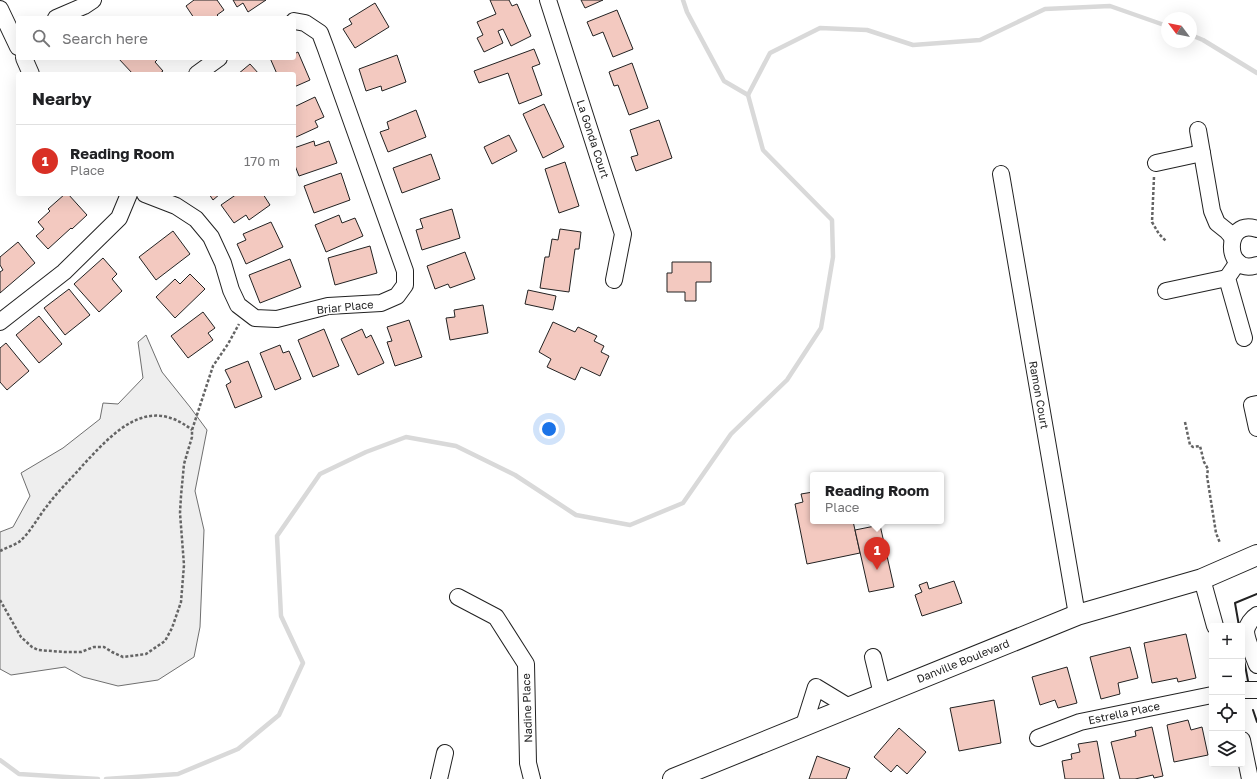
<!DOCTYPE html>
<html lang="en">
<head>
<meta charset="utf-8">
<style>
	:root { --surface:#fff; --page:#f6f6f6; --text:#202124; --muted:#757577; --line:#e0e0e0; --accent:#d93025 }
	body { margin:0; font-family:"Golos Text",sans-serif; background:var(--page); color:var(--text) }
	.controls { position:absolute; right:12px; bottom:12px; display:grid; overflow:hidden; border-radius:4px; box-shadow:0 4px 16px #0002 }
	.controls button { width:36px; height:36px; display:grid; place-items:center; padding:0; border:0; border-bottom:1px solid var(--line); background:var(--surface); color:var(--text); font:20px sans-serif }
	.compass { position:absolute; left:1161px; top:12px; width:36px; height:36px; border-radius:50%; background:var(--surface); box-shadow:0 4px 16px #0002; rotate:302deg }
	.you { position:absolute; left:549px; top:429px; width:14px; height:14px; margin:-10px; border:3px solid #fff; border-radius:50%; background:#1a73e8; box-shadow:0 0 0 6px #1a73e833 }
	.badge { display:grid; place-items:center; width:26px; height:26px; border-radius:50%; background:var(--accent); color:#fff; font-size:13px; font-weight:700 }
	.pin { position:absolute; translate:-50% -33px; filter:drop-shadow(0 1px 2px #0008) }
	.pin::after { content:''; position:absolute; top:21px; width:14px; height:12px; background:inherit; clip-path:polygon(0 0,100% 0,50% 100%) }
	.popup { position:absolute; left:810px; top:472px; width:134px; height:52px; box-sizing:border-box; display:grid; place-content:center; border-radius:4px; background:var(--surface); filter:drop-shadow(0 1px 3px #0005); font-size:13px; white-space:nowrap; color:var(--muted) }
	.popup b { font-size:15px; color:var(--text) }
	.popup::after { content:''; position:absolute; left:50%; top:100%; margin-left:-8px; border:8px solid transparent; border-top-color:var(--surface) }
	.list { margin:0; padding:0; list-style:none }
	h2 { display:flex; justify-content:space-between; align-items:center; height:52px; margin:0; padding:0 16px; font-size:17px }
	h2 small { font-size:13px; font-weight:400; color:var(--muted) }
	.list li { display:grid; grid-template-columns:26px 1fr auto; gap:12px; align-items:center; box-sizing:border-box; height:72px; padding:0 16px; border-top:1px solid var(--line) }
	.list b { display:block; font-size:15px; white-space:nowrap }
	.list p { margin:0; font-size:13px; white-space:nowrap; color:var(--muted) }
	.list em { font-size:13px; font-style:normal; color:var(--muted) }
	.icon { flex:none; width:22px; height:22px; fill:none; stroke:currentColor; stroke-width:2; stroke-linecap:round; stroke-linejoin:round }
	.map { position:relative; flex:none; width:1257px; height:779px; overflow:hidden }
	.search { position:absolute; background:var(--surface); box-shadow:0 4px 16px #0002; left:16px; top:16px; width:280px; height:44px; display:flex; align-items:center; gap:10px; box-sizing:border-box; padding:0 14px; border-radius:4px; color:var(--muted); font-size:15px }
	.panel { position:absolute; background:var(--surface); box-shadow:0 4px 16px #0002; left:16px; top:72px; width:280px; height:124px; border-radius:4px }
	.map>svg:first-child { display:block }
</style>
</head>
<body>
<div class="map">
<svg width="1257" height="779" viewBox="0 0 1257 779">
	<rect width="100%" height="100%" fill="#fff"/>
	<polygon fill="#eee" stroke="#6f6f6f" points="146,335 162,372 190,407 207,430 195,491 204,530 200,627 194,657 158,680 118,686 83,677 65,667 11,675 0,669 0,532 13,527 30,496 21,473 63,448 100,419 103,403 118,404 143,378 138,342"/>
	<g fill="none" stroke-linecap="round" stroke-linejoin="round">
		<g stroke="#d9d9d9" stroke-width="4.5">
			<polyline points="683,0 687,12 724,81 748,95"/>
			<polyline points="1191,35 1203,40 1257,73"/>
			<polyline points="0,760 19,774 98,779"/>
			<polyline points="106,779 178,774 238,749 279,715 303,663 281,616 277,536 320,474 366,452 406,437 456,446 515,475 576,515 630,525 683,503 731,434 787,380 821,328 833,257 832,220 763,150 748,95 770,53 820,28 867,30 913,45 980,40 1045,9 1110,6 1167,26"/>
		</g>
	</g>
	<g fill="#f3c9c0" stroke="#222">
		<polygon points="194,0 217,0 224,10 217,15 220,18 194,18 186,6"/>
		<polygon points="233,0 266,0 248,12 243,3 237,7"/>
		<polygon points="490,0 509,0 512,6 517,4 531,36 511,46 503,29 498,31 503,43 484,52 477,38 483,35 477,22 496,14"/>
		<polygon points="581,0 603,0 585,8"/>
		<polygon points="375,3 389,27 355,48 343,29 352,24 349,19"/>
		<polygon points="617,10 633,49 613,57 603,32 593,36 587,22"/>
		<polygon points="534,49 540,64 532,67 542,95 519,104 508,73 479,83 474,71"/>
		<polygon points="298,52 310,80 294,87 294,74 277,74 270,58 294,58 294,54"/>
		<polygon points="397,55 406,82 382,91 381,86 366,91 359,69"/>
		<polygon points="118,58 157,58 158,59 155,62 163,71 159,74 133,74"/>
		<polygon points="632,63 648,108 629,115 618,85 614,86 609,72"/>
		<polygon points="250,64 259,74 238,74"/>
		<polygon points="315,97 324,117 315,121 318,127 294,138 294,107"/>
		<polygon points="544,104 564,147 543,158 523,114"/>
		<polygon points="416,110 426,137 388,152 380,132 389,129 387,122"/>
		<polygon points="659,120 672,158 636,171 631,157 638,155 630,130"/>
		<polygon points="509,135 517,151 492,164 484,147"/>
		<polygon points="314,141 315,146 329,141 337,163 299,176 294,163 294,148"/>
		<polygon points="431,154 440,179 402,193 393,168"/>
		<polygon points="565,162 579,206 559,213 545,169"/>
		<polygon points="341,173 350,200 314,213 304,186"/>
		<polygon points="65,194 68,194 87,215 72,229 71,228 48,249 36,236 44,229 38,222 50,211 48,209"/>
		<polygon points="209,194 220,194 213,200"/>
		<polygon points="237,194 263,194 270,205 249,220 246,215 234,223 221,205"/>
		<polygon points="452,209 460,238 422,250 416,230 423,228 420,219"/>
		<polygon points="339,215 342,223 355,218 363,236 326,252 315,225"/>
		<polygon points="271,222 283,247 246,264 237,244 246,240 243,234"/>
		<polygon points="560,229 581,232 579,249 575,249 569,292 540,288 545,257 549,257 552,239 558,240"/>
		<polygon points="173,231 190,254 156,280 139,257"/>
		<polygon points="18,242 35,263 0,293 0,272 3,270 0,265 0,257"/>
		<polygon points="370,246 377,273 335,285 328,258"/>
		<polygon points="465,252 475,279 450,288 448,284 435,289 427,266"/>
		<polygon points="103,258 117,274 112,279 122,291 99,312 74,284"/>
		<polygon points="290,259 301,287 260,303 249,275"/>
		<polygon points="672,262 711,262 711,282 696,282 696,301 685,301 685,292 667,292 667,273 672,273"/>
		<polygon points="190,274 205,289 175,318 156,297 175,279 180,284"/>
		<polygon points="69,289 90,315 65,335 44,308"/>
		<polygon points="528,290 556,296 553,310 525,304"/>
		<polygon points="483,305 488,333 450,340 446,318 455,317 454,310"/>
		<polygon points="203,312 215,328 208,333 213,340 188,358 171,336"/>
		<polygon points="39,316 62,344 39,363 16,335"/>
		<polygon points="409,320 422,357 395,366 387,342 392,341 387,327"/>
		<polygon points="553,322 575,332 578,327 597,336 594,341 604,346 601,352 609,356 600,376 581,367 575,380 547,367 551,359 539,352"/>
		<polygon points="324,329 339,366 313,377 298,340"/>
		<polygon points="362,329 366,338 371,335 384,363 358,375 341,339"/>
		<polygon points="6,343 29,371 7,390 0,382 0,348"/>
		<polygon points="280,345 283,353 289,351 301,379 275,390 260,353"/>
		<polygon points="248,361 262,397 235,408 226,385 231,382 225,370"/>
		<polygon points="813,492 813,521 853,521 860,553 807,564 795,504 803,502 801,494"/>
		<polygon points="880,525 894,587 869,592 855,530"/>
		<polygon points="954,581 962,603 922,616 915,595 922,592 919,585 927,582 929,589"/>
		<polygon points="1186,634 1196,678 1178,682 1177,678 1152,683 1144,643"/>
		<polygon points="1130,647 1138,678 1118,683 1120,694 1101,699 1090,657"/>
		<polygon points="1067,667 1077,703 1058,708 1055,700 1040,705 1032,677"/>
		<polygon points="994,700 1001,743 959,751 950,708"/>
		<polygon points="1188,720 1191,730 1202,727 1208,755 1174,762 1167,725"/>
		<polygon points="1152,727 1163,776 1154,778 1153,775 1135,779 1120,779 1111,742 1136,736 1135,731"/>
		<polygon points="899,728 926,752 907,774 897,765 891,772 874,757"/>
		<polygon points="1097,741 1104,779 1065,779 1062,761 1072,759 1071,754 1080,752 1078,744"/>
		<polygon points="817,756 850,768 846,779 809,779"/>
	</g>
	<g fill="none" stroke-linecap="round" stroke-linejoin="round">
		<defs>
			<g id="minor">
				<polyline points="548,0 623,234 614,280"/>
				<polyline points="0,9 18,47"/>
				<polyline points="56,18 84,6 93,0"/>
				<polyline points="24,58 31,74"/>
				<polyline points="197,74 219,58"/>
				<polyline points="1198,130 1212,211 1217,223 1227,231 1233,238"/>
				<polyline points="1156,163 1202,153"/>
				<polyline points="1001,174 1077,615"/>
				<polyline points="145,194 176,206 196,219 211,237 223,263 231,290 238,305 255,318 277,319 328,306 381,303 397,296 405,285 405,271 326,49 320,33 305,23 294,21"/>
				<path d="M1257,229C1223,217 1224,277 1257,265"/>
				<polyline points="1238,262 1227,278 1244,338"/>
				<polyline points="1166,291 1227,278"/>
				<polyline points="0,322 64,272 119,218 129,194"/>
				<polyline points="1257,404 1252,405 1257,428"/>
				<polyline points="1202,579 1215,626"/>
				<polyline points="458,597 496,617 526,664 528,763 532,779"/>
				<path d="M1257,615C1252,618 1247,625 1246,631C1246,639 1254,657 1257,665"/>
				<polyline points="873,657 882,694"/>
				<polyline points="1242,690 1257,690"/>
				<polyline points="804,725 816,687 849,707"/>
				<polyline points="1038,738 1080,722 1212,695"/>
				<polyline points="1242,740 1250,779"/>
				<polyline points="439,779 445,753"/>
			</g>
			<polyline id="major" points="673,779 1077,615 1202,579 1257,555"/>
		</defs>
		<use href="#minor" stroke="#222" stroke-width="18"/>
		<use href="#major" stroke="#222" stroke-width="22"/>
		<g stroke="#646464" stroke-width="2.5" stroke-dasharray="3 2" stroke-linecap="butt">
			<polyline points="1154,177 1152,222 1159,234 1166,241"/>
			<polyline points="1185,422 1190,445 1193,447 1200,446 1204,462 1208,469 1207,476 1216,533 1220,543"/>
			<path d="M0,551C6,548 14,545 19,542C30,533 38,517 47,506C58,491 71,479 83,465C113,433 147,394 192,430"/>
			<polyline points="0,600 21,637 32,647 38,650 64,652 81,652 94,647 104,647 112,652 123,657 146,654 165,641 172,628 181,602 184,565 180,513 181,496 184,464 192,437 192,430 213,366 228,344 239,324"/>
		</g>
		<use href="#minor" stroke="#fff" stroke-width="16"/>
		<use href="#major" stroke="#fff" stroke-width="20"/>
		<g stroke="#222" stroke-width="2">
			<polyline points="1239,626 1235,603 1257,594"/>
			<polyline points="1242,649 1248,681"/>
			<polyline points="1253,710 1257,722"/>
		</g>
	</g>
	<g text-anchor="middle" stroke-width="3" stroke-linejoin="round" paint-order="stroke">
		<g font-size="11" fill="#222" stroke="#fff">
			<text transform="translate(593 139) rotate(72)" y="4">La Gonda Court</text>
			<text transform="translate(345 307) rotate(-6)" y="4">Briar Place</text>
			<text transform="translate(1039 395) rotate(80)" y="4">Ramon Court</text>
			<text transform="translate(963 661) rotate(-22)" y="4">Danville Boulevard</text>
			<text transform="translate(527 708) rotate(-92)" y="4">Nadine Place</text>
			<text transform="translate(1124 713) rotate(-12)" y="4">Estrella Place</text>
		</g>
	</g>
</svg>
<div class="controls">
<button>+</button>
<button>−</button>
<button><svg class="icon" aria-label="locate" viewBox="0 0 24 24"><circle cx="12" cy="12" r="6"/><path d="M12 2v4M12 18v4M2 12h4M18 12h4"/></svg></button>
<button><svg class="icon" aria-label="layers" viewBox="0 0 24 24"><path d="M12 4l9 5-9 5-9-5zM3 14l9 5 9-5"/></svg></button>
</div>
<svg class="compass" viewBox="-18 -18 36 36"><path d="M0-13l5 13h-10z" fill="#e53935"/><path d="M0 13l5-13h-10z" fill="#757577"/></svg>
<div class="you"></div>
<div class="pin badge" style="left:877px;top:570px">1</div>
<div class="popup"><b>Reading Room</b>Place</div>
<div class="search"><svg class="icon" aria-label="search" viewBox="0 0 24 24"><circle cx="10" cy="10" r="6"/><path d="M15 15l6 6"/></svg>Search here</div>
<section class="panel">
<h2>Nearby<small></small></h2>
<ul class="list">
<li><span class="badge">1</span><div><b>Reading Room</b><p>Place</p></div><em>170 m</em></li>
</ul>
</section>
</div>
</body>
</html>
